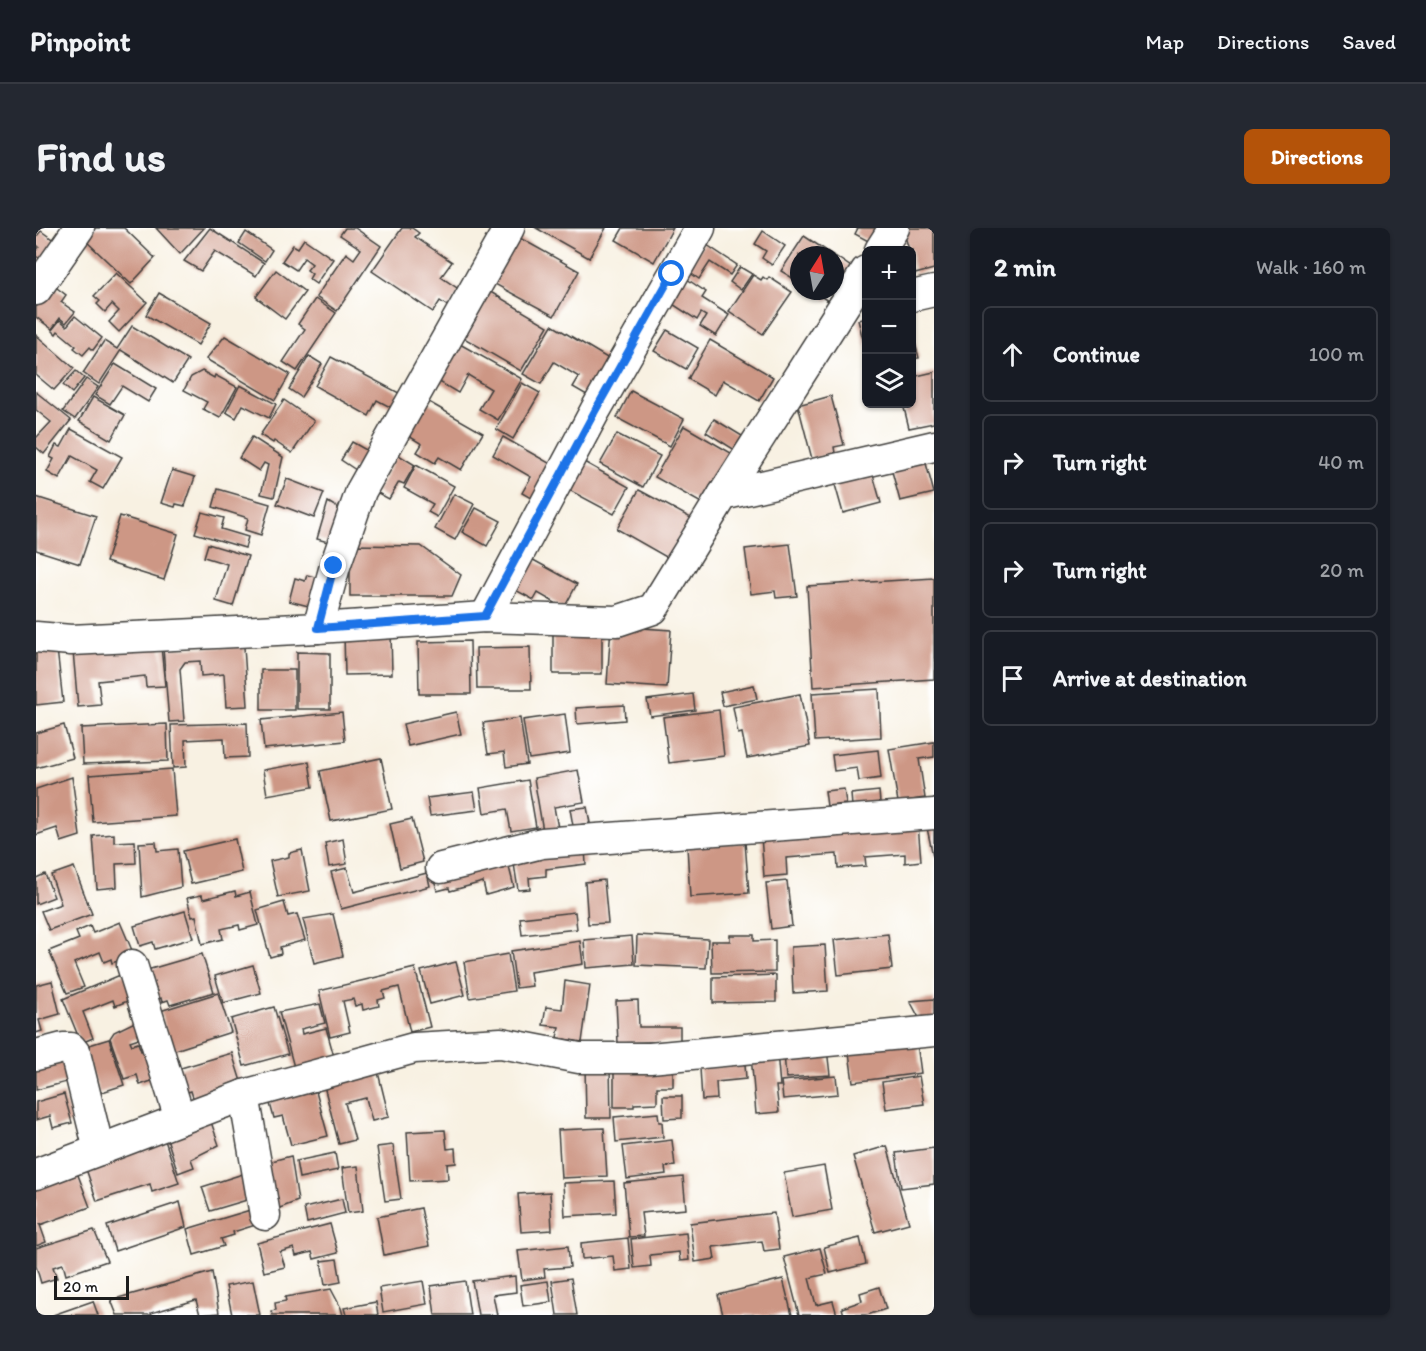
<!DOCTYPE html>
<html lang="en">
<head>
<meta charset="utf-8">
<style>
	:root { --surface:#171b24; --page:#242831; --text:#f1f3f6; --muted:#9ea1a6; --line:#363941; --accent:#b45309 }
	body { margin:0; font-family:Itim,sans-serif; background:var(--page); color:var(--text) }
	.controls { position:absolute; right:18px; top:18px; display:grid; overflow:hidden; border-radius:9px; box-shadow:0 2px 4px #0004 }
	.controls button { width:54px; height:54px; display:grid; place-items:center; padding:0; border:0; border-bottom:2px solid var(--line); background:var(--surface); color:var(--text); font:30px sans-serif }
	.compass { position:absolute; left:754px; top:18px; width:54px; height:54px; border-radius:50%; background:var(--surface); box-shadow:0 2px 4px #0004; rotate:11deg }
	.scale { position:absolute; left:18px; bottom:15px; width:75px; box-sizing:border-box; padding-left:6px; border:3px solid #1c1c1c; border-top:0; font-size:16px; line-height:21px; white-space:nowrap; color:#1c1c1c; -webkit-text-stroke:4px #fff; paint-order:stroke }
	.stop { position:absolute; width:18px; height:18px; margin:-14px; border:4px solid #1a73e8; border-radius:50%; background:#fff }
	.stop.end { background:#1a73e8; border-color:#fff; box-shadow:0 2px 6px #0008 }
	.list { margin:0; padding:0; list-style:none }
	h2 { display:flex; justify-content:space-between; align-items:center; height:78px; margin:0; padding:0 24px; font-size:26px }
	h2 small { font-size:20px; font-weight:400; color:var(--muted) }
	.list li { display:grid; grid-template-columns:39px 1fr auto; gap:18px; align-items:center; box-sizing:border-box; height:96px; margin:0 12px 12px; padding:0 12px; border:2px solid var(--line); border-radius:9px }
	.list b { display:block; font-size:22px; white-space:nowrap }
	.list em { font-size:20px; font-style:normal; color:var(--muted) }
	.icon { flex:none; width:33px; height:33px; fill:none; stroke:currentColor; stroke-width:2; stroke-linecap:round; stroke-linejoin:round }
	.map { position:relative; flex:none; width:898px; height:1087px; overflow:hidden; border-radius:9px }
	header { display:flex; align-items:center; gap:36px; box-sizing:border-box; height:84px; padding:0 30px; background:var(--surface); border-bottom:2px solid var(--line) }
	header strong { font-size:28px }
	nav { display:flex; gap:33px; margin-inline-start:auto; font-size:21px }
	.intro { display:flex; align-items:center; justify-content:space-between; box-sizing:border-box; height:144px; padding:0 36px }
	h1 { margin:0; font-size:42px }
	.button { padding:15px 27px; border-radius:9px; background:var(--accent); color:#fff; font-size:21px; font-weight:700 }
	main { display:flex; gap:36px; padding:0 36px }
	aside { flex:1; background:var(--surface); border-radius:9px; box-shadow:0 2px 4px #0004 }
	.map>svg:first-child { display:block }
</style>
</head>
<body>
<header>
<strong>Pinpoint</strong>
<nav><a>Map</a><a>Directions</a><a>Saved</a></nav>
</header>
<div class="intro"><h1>Find us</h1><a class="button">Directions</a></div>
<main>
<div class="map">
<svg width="898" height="1087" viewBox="0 0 898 1087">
	<rect width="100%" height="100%" fill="#fff"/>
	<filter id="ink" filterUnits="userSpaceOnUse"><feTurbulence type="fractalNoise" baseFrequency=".0167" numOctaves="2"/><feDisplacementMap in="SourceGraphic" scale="12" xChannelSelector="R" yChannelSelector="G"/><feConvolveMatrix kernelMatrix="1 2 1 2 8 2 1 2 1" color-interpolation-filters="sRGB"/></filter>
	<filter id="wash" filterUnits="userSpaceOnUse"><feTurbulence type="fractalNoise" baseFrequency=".008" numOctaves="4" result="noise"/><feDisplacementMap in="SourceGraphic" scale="24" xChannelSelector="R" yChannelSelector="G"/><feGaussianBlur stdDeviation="1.35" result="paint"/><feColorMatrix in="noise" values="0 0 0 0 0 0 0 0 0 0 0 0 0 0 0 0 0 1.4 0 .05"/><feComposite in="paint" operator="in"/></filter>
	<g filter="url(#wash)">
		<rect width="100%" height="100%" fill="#f8f1e2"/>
		<g id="blocks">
			<g fill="#cd9785">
				<polygon points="59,0 88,0 119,30 95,56 48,11"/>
				<polygon points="120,0 168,0 144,26"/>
				<polygon points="174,0 228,35 220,48 179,23 165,43 148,33"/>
				<polygon points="309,0 319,0 345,18 301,83 280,69 310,25 318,31 325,21 304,7"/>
				<polygon points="366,0 376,0 383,5 379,9 416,34 405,49 424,62 413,79 404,73 397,84 336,43"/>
				<polygon points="500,0 570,0 553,30"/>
				<polygon points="587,0 637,0 618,34 580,12"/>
				<polygon points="822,0 844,0 836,15 819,6"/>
				<polygon points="872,0 898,0 898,41 879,46 876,33 876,22 873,22 867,1"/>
				<polygon points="5,3 23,16 9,35 0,28 0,23 3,19 0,16 0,9"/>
				<polygon points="727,3 749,18 736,37 726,30 730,23 719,16"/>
				<polygon points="210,4 236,22 229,33 203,15"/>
				<polygon points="768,8 797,27 763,27 763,54 745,43"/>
				<polygon points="482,9 543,43 518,88 457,55"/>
				<polygon points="268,11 297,31 280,56 273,51 276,46 271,42 276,36 268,30 260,42 246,33 257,17 262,20"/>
				<polygon points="668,15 701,37 694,47 674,34 663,51 650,42"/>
				<polygon points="799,28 815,39 792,73 776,63 799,63"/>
				<polygon points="704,39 716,46 705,62 694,54"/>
				<polygon points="240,42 269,64 249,91 220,69"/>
				<polygon points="80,45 111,74 83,104 73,94 83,83 76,76 69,84 61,76 64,73 58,68"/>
				<polygon points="645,47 670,64 666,70 693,87 680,108 664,98 670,88 665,85 661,92 629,71"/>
				<polygon points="717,47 725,52 727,49 731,52 733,49 756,64 727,106 693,83"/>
				<polygon points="17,57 30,67 25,74 39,84 30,95 24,90 16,101 0,89 0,79"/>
				<polygon points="451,62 512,98 485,143 428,110"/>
				<polygon points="123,65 175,95 162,117 110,87"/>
				<polygon points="279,71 300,85 261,143 247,134 269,101 262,96"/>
				<polygon points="39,88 66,110 57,122 54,119 47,127 38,120 40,118 22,103 20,106 16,102 24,92 31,98"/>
				<polygon points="830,90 830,123 822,92"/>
				<polygon points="516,97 578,134 556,170 537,159 543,149 518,134 505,156 487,146"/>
				<polygon points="96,98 152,132 137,155 85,122 63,156 47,145 68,113 81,121"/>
				<polygon points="631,102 662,120 650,141 618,123"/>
				<polygon points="876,104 883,130 876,131"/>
				<polygon points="0,107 38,140 18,162 0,147"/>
				<polygon points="189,108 254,146 239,172 170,131"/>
				<polygon points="674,112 737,149 723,173 687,152 679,167 652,151"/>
				<polygon points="422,115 486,151 462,192 443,181 455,161 432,147 422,165 400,152"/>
				<polygon points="273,128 286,136 265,169 253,161"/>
				<polygon points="295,129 363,165 356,180 341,172 333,188 279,158"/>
				<polygon points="79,136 120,161 112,174 86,158 74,176 59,167"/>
				<polygon points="40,143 48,150 36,165 27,157"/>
				<polygon points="166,143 178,150 179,147 201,159 184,190 167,181 171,174 148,162 155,149"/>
				<polygon points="898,144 898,195 873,200 867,176 876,176 876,149"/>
				<polygon points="50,151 62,159 39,191 27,183"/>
				<polygon points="486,155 504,165 477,211 460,201"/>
				<polygon points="204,157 240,176 233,190 207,177 200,190 190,184"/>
				<polygon points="595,163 648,191 634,218 581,190"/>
				<polygon points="0,164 35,192 8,226 0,219 0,210 15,194 0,182"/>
				<polygon points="795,168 808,217 798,219 799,225 776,231 762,177"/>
				<polygon points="57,169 89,187 75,212 43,193"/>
				<polygon points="248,172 278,193 256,225 238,213 237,215 224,207"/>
				<polygon points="391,173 447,205 425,242 403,229 399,235 381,224 386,216 371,207"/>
				<polygon points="678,191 711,211 702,224 670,204"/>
				<polygon points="648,198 695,225 667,276 619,249"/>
				<polygon points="35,201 86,229 67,261 54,254 61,242 36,228 23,251 11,244 18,231 14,229 20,217 25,219"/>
				<polygon points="581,206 624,228 607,259 564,236"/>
				<polygon points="216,209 247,229 238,269 225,266 232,237 228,235 223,243 203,230"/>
				<polygon points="467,209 520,239 500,273 486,265 495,249 457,227"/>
				<polygon points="316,214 332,223 320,242 305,232"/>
				<polygon points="361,226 379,237 368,256 363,254 353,271 340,264"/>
				<polygon points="888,228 898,265 864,273 854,236"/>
				<polygon points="548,234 593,259 578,286 533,262"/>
				<polygon points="834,236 845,275 807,285 796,246"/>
				<polygon points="380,237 418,258 401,289 392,284 397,276 368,260"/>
				<polygon points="136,242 159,249 149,278 140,276 139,279 125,275"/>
				<polygon points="251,251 288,265 278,290 241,276"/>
				<polygon points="182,261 234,276 225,307 209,302 212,290 177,279"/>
				<polygon points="603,262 655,290 632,330 581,301"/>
				<polygon points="418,266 438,276 419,312 399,301"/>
				<polygon points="0,269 60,288 44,336 0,322"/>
				<polygon points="292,274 312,286 303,317 281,311"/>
				<polygon points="440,280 465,293 451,318 426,304"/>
				<polygon points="166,284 188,290 185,301 212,309 209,320 159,305"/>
				<polygon points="84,288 142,306 128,352 70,334"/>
				<polygon points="172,316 212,328 197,378 180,373 191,336 168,329"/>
				<polygon points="754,316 761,368 740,370 739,363 715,366 709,321"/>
				<polygon points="314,317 385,318 425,347 416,368 314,368"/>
				<polygon points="490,328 541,356 528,380 502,365 498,372 472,358"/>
				<polygon points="271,347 291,352 284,381 253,373 259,350 269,353"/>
				<polygon points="898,350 898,451 777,459 771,358"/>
				<polygon points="575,398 635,402 631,460 571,456"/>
				<polygon points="566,399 566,446 517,446 517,400"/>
				<polygon points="355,405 356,446 309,447 308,406"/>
				<polygon points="434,413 435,466 383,466 382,414"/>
				<polygon points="125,419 129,458 110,459 109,448 62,453 65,477 42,479 37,423"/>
				<polygon points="208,419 212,478 190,479 188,446 165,448 164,433 149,434 144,441 148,493 133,494 127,420"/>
				<polygon points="494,419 495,461 441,461 440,420"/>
				<polygon points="21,421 27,474 0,477 0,423"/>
				<polygon points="261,424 294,425 294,481 261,481"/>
				<rect x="225" y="442" width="34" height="40"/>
				<polygon points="718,457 721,471 687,478 684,464"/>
				<polygon points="843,461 845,509 779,513 776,465"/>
				<polygon points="657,466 659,482 614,488 611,472"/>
				<polygon points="764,466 774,518 711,530 706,505 702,506 697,479"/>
				<polygon points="588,477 589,492 541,496 540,480"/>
				<polygon points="683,482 688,528 633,535 627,489"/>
				<polygon points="306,484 309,513 228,521 225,492"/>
				<polygon points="420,484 425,506 372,518 367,496"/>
				<polygon points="529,486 534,525 493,531 487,492"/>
				<polygon points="484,490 491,536 470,539 468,524 452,526 447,495"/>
				<polygon points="211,495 212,529 189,530 188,510 149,512 150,539 137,540 135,497"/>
				<polygon points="131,496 132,533 47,536 45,500"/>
				<polygon points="28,497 37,530 0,540 0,505"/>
				<polygon points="898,514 898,529 883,531 889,570 862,574 853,521"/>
				<polygon points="842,522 845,550 823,553 821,540 798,543 796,527"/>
				<polygon points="345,530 356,581 295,593 284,543"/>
				<polygon points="273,534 277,559 231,567 227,542"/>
				<polygon points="136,541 140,588 57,594 53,547"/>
				<polygon points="542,542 548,574 518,579 522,600 507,603 498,550"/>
				<polygon points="36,549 44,608 25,614 21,600 0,607 0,561"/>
				<polygon points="492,552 500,599 475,603 471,581 448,585 444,560"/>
				<polygon points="808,561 810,576 791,578 789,563"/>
				<polygon points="843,563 844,575 816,578 815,566"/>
				<polygon points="438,564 441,582 394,588 391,570"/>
				<polygon points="551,579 554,595 537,598 534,581"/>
				<polygon points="376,591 387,634 364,640 354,596"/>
				<polygon points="882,596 885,633 869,635 869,626 829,629 830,638 802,640 801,626 750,630 751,647 728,649 725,608"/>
				<polygon points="898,599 898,628 897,628 891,600"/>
				<polygon points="78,606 78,614 99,613 100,635 80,636 81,659 61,661 57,608"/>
				<polygon points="199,611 206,644 155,656 147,623"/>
				<polygon points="307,611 311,636 293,639 289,615"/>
				<polygon points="120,614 121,623 142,621 145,659 106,669 103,615"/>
				<polygon points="709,614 713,665 654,669 651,618"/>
				<polygon points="549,620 550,636 510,641 510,648 493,650 494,661 482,662 477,629"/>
				<polygon points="266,622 274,663 242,669 234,633 253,629 253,625"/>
				<polygon points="471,631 478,659 450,667 447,654 414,663 413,660 401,663 398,650"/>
				<polygon points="38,639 56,686 13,702 5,683 25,676 15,647"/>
				<polygon points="311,640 318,664 391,645 394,658 305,681 295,644"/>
				<polygon points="9,646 18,669 0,676 0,650"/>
				<polygon points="568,652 572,695 552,696 549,654"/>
				<polygon points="751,653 756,698 735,701 730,655"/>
				<polygon points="199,663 200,668 214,664 222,697 204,702 203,697 185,701 187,711 166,716 160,688 156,689 151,670 166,667 167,671"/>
				<polygon points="248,674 252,688 261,686 269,712 244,719 245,726 234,729 221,682"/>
				<polygon points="149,683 157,710 119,721 117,714 104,718 98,698"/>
				<polygon points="539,684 541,701 486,707 484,690"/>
				<polygon points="297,686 307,728 278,735 267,691"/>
				<polygon points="84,694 98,727 76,735 75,731 68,734 64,724 38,735 48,759 31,765 13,723 43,711 40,704 54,698 57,705"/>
				<polygon points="852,706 856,741 802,747 798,712"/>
				<polygon points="601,707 672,711 670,740 600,737"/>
				<polygon points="694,707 718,707 718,713 739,712 739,744 676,745 675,713 694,713"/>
				<polygon points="596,708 598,736 550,740 548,712"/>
				<polygon points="544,713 547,736 494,744 496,758 480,760 475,723"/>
				<polygon points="789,717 792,763 757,765 755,719"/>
				<polygon points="166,726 178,764 134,777 132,772 126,774 125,770 120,772 118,765 121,764 118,756 115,757 111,742"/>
				<polygon points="472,726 478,763 434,770 428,734"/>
				<polygon points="420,734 429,767 394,776 385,743"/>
				<polygon points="217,737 225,765 187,775 179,748"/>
				<polygon points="379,740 394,799 374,804 363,759 347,763 349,770 342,772 343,778 327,782 326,776 319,778 317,771 307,773 314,804 294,809 283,763"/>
				<polygon points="89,745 99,770 79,778 77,772 47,784 57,810 45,815 27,771"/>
				<polygon points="740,747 740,774 677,775 677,749"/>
				<polygon points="16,753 24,786 3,792 6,803 0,805 0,757"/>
				<polygon points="529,753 554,757 546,814 521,810 523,799 507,797 510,779 526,781"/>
				<polygon points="182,765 195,804 136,823 124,783"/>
				<polygon points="898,771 898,798 888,799 874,773"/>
				<polygon points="602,772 603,799 644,799 644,813 582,815 580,773"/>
				<polygon points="284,776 289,795 265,801 266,806 290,800 299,832 259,843 243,784"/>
				<polygon points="238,779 252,826 208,838 195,791"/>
				<polygon points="105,791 112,807 94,813 96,817 102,815 105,823 114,820 124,850 104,857 101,847 88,851 74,810 78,804"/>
				<polygon points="880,808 885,845 817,854 812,817"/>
				<polygon points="73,811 88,857 63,865 47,819"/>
				<polygon points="791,821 794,847 750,850 748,825"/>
				<polygon points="741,824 744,858 740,858 743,884 720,886 715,827"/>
				<polygon points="196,825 208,863 160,879 155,863 146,866 138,842"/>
				<polygon points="32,832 38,852 0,862 0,841"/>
				<polygon points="578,833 637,833 637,859 621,859 621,875 598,876 598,879 578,879"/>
				<polygon points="340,836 353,889 336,893 330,870 309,875 319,912 303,916 286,850"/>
				<polygon points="709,836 710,851 680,854 681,871 666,872 664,840"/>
				<polygon points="549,837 574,837 575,890 550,890"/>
				<polygon points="800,848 802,866 747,871 745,853"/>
				<polygon points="883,848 888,876 850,881 846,854"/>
				<polygon points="279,860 292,908 255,917 247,888 238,890 233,872"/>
				<polygon points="28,866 36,895 17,900 14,888 0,892 0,874"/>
				<polygon points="627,868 646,868 646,890 628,891"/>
				<polygon points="622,885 623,894 626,894 627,909 580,914 578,889"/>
				<polygon points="174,891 183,917 155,931 158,939 142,945 130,907"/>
				<polygon points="568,900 571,948 525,950 522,902"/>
				<polygon points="409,902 411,921 419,920 420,935 411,936 412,951 374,953 371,904"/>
				<polygon points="128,909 143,955 116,964 114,956 61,973 48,935"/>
				<polygon points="636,912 639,938 629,939 630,946 591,951 587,918"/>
				<polygon points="357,917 365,971 349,973 341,919"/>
				<polygon points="851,918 873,995 839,1004 817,928"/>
				<polygon points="898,920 898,956 865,960 860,925"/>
				<polygon points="299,925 302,942 263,950 260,933"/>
				<polygon points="255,928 262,973 236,983 228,935"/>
				<polygon points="322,938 327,983 312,985 306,940"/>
				<polygon points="788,938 796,982 756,989 748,945"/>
				<polygon points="39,939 54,979 4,997 10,1014 0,1018 0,953"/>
				<polygon points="213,944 221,969 174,983 166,959"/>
				<polygon points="647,949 650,981 605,985 608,1008 593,1009 588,955"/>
				<polygon points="578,953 580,985 529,988 527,955"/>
				<polygon points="514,964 516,1002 485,1004 482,966"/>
				<polygon points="306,971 309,985 271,995 268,980"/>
				<polygon points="144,974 150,999 79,1023 71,998"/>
				<polygon points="221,980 226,995 197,1004 198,1007 185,1011 188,1018 158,1027 151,1001"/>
				<polygon points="385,980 393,1018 348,1027 341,989"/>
				<polygon points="738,985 743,1021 728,1023 726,1013 677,1019 679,1031 659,1034 654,995"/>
				<polygon points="294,996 302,1025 278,1031 276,1024 260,1028 258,1020 244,1024 249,1039 228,1044 221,1015"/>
				<polygon points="58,1002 71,1033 30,1047 27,1036 17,1039 21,1050 5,1055 0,1038 0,1020"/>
				<polygon points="650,1005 653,1032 644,1033 643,1024 614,1027 615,1038 598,1040 595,1011"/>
				<polygon points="592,1010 595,1041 579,1043 577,1028 546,1031 545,1015"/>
				<polygon points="824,1010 830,1036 794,1045 788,1019"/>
				<polygon points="532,1018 534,1039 508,1041 509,1049 486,1052 482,1023"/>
				<polygon points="784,1020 791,1046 773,1050 780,1077 797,1073 801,1087 763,1087 748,1029"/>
				<polygon points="301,1031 305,1054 289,1057 285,1033"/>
				<polygon points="176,1044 183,1085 164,1087 160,1072 115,1085 116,1087 81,1087 75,1072"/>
				<polygon points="479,1048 480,1064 457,1067 461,1087 442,1087 436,1053"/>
				<polygon points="535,1050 541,1087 521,1087 516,1053"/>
				<polygon points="747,1051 756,1087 687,1087 682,1067"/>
				<polygon points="217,1053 224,1087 196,1087 190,1058"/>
				<polygon points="387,1053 391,1076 347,1084 343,1060"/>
				<polygon points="429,1053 434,1087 399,1087 395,1058"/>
				<polygon points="512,1053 515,1074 487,1078 484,1057"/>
				<polygon points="843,1059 850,1081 831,1087 808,1087 806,1080 826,1073 824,1065"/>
				<polygon points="295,1061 305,1080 307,1087 236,1087 235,1083 240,1082 239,1075 250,1073 249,1069"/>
				<polygon points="57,1073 62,1087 17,1087"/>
				<polygon points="340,1074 342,1087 310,1087 308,1080"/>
			</g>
		</g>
	</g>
	<g filter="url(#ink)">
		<use href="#blocks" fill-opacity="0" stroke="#3d3c3a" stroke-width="1.5"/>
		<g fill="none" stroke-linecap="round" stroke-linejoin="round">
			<defs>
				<g id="minor">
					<polyline points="844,22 858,0"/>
					<polyline points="0,62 43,0"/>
					<polyline points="876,68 898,63"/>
					<polyline points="687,267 898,218"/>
					<polyline points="449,389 559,183 664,0"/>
					<polyline points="282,400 299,338 325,263 473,0"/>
					<polyline points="0,409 35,412 282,400 449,389 581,393 617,381 687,267 830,43"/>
					<polyline points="405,640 506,615 898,586"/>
					<polyline points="96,737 144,891"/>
					<polyline points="0,827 27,820 35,820 39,825 63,922"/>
					<polyline points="208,867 229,987"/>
					<polyline points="0,946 208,867 378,820 465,815 543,830 614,830 898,803"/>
				</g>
			</defs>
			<use href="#minor" stroke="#3d3c3a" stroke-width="33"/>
			<use href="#minor" stroke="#fff" stroke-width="30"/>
		</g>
	</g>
	<g fill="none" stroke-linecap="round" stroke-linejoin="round" filter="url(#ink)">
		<polyline stroke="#1a73e8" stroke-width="8" points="298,338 282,400 449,388 559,183 636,46"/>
	</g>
</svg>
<div class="controls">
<button>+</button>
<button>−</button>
<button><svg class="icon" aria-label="layers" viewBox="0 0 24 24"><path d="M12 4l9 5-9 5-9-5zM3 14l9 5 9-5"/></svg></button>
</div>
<svg class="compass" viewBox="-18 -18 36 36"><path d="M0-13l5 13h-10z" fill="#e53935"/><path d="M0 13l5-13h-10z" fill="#9ea1a6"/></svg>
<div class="scale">20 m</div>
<div class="stop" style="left:636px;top:46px"></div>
<div class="stop end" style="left:298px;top:338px"></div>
</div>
<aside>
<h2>2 min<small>Walk · 160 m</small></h2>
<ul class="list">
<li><svg class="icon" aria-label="ahead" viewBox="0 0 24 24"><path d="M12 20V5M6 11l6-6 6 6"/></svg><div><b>Continue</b></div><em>100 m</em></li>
<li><svg class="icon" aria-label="right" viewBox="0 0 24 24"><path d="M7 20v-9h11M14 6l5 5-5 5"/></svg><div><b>Turn right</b></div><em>40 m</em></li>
<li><svg class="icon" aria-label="right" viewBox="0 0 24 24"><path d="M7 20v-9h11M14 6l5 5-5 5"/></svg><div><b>Turn right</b></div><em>20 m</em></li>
<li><svg class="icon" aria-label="arrive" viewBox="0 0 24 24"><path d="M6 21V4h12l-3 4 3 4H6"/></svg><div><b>Arrive at destination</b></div></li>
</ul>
</aside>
</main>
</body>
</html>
